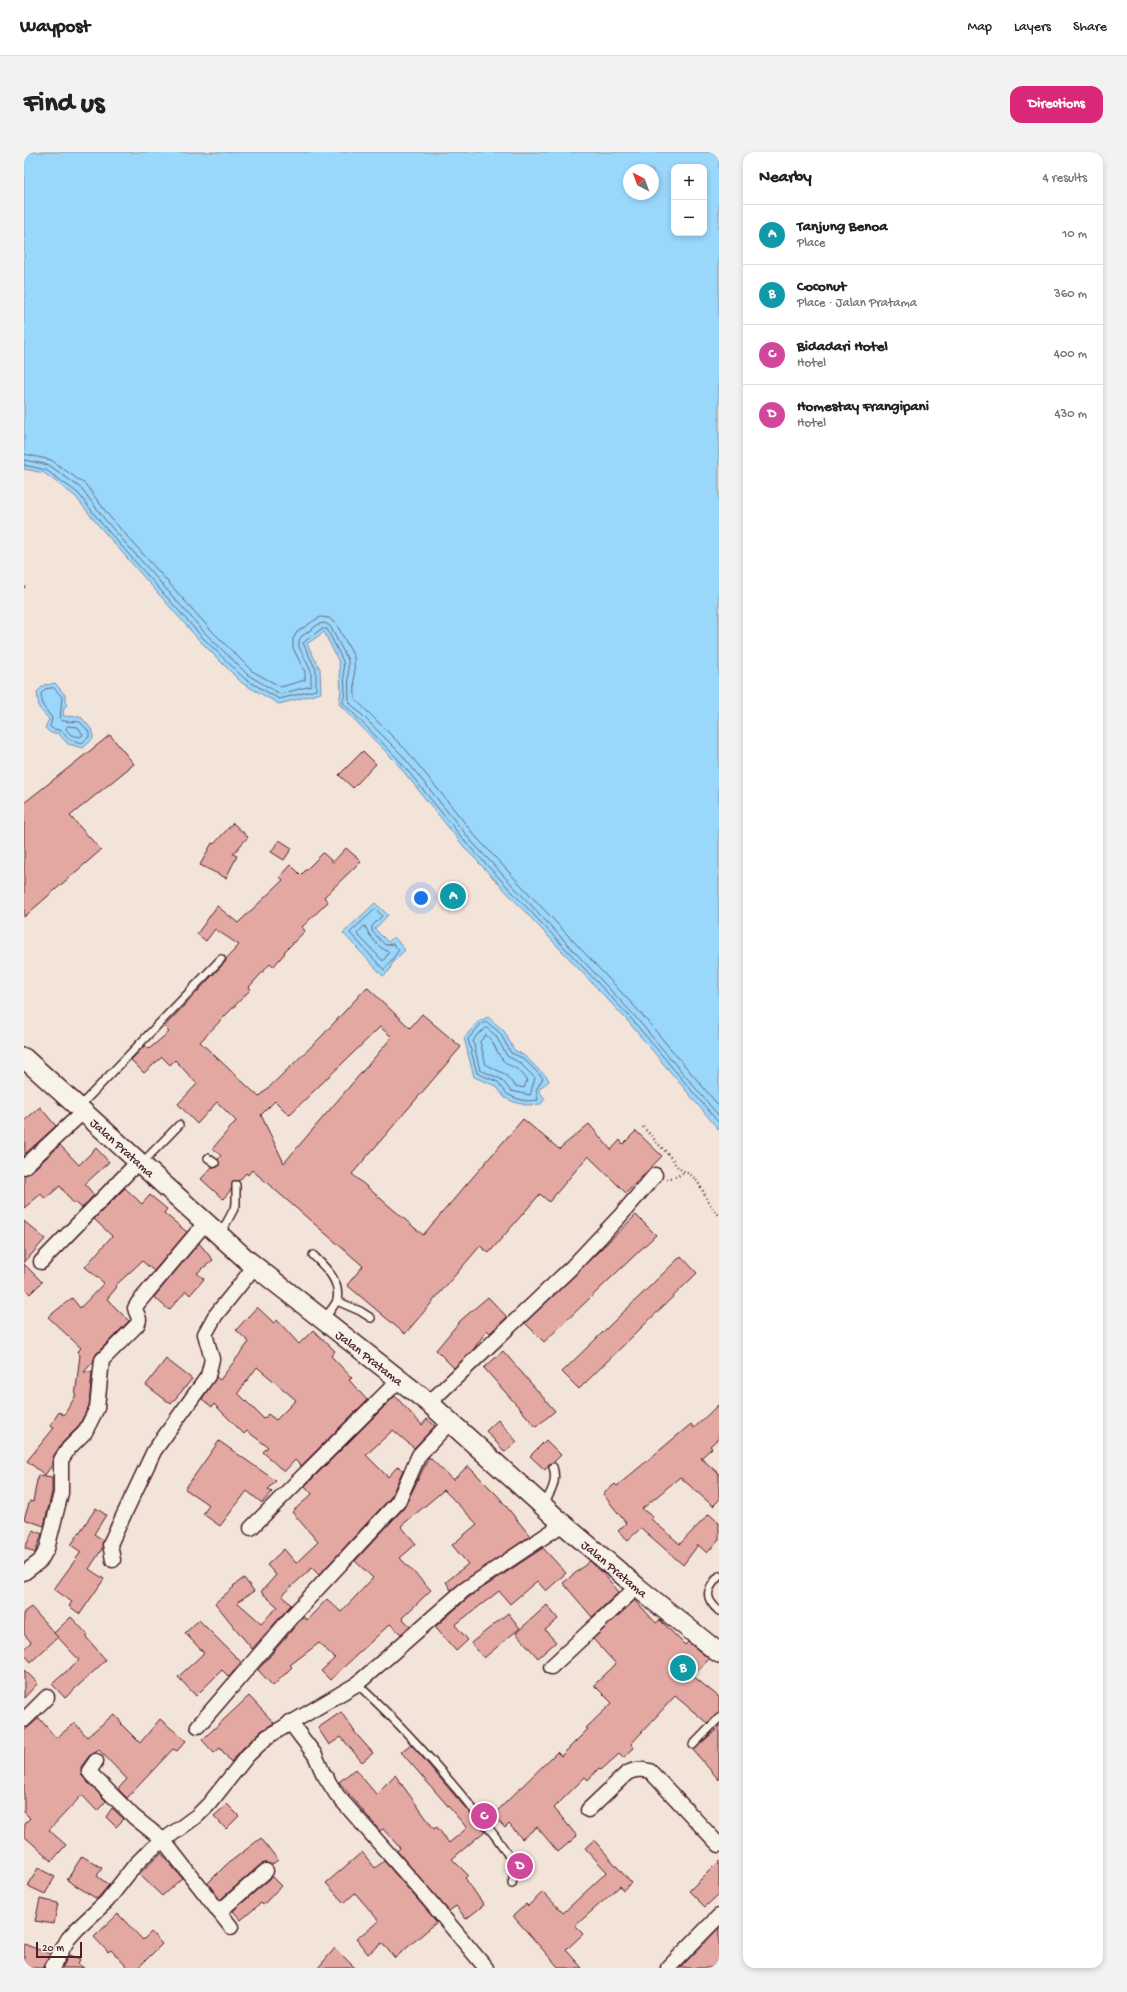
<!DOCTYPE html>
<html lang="en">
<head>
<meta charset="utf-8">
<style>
	:root { --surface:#fff; --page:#f2f2f2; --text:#202124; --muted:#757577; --line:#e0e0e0; --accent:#db2777 }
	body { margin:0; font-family:"Gochi Hand",sans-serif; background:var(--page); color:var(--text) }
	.controls { position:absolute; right:12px; top:12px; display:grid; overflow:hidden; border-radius:8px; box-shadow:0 2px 6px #0003 }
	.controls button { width:36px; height:36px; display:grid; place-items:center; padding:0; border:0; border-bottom:1px solid var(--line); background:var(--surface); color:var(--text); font:20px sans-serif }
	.compass { position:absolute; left:599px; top:12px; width:36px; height:36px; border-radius:50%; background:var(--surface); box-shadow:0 2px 6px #0003; rotate:319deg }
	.scale { position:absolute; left:12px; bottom:10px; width:46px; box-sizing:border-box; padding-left:4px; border:2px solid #4a1f2b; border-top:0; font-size:11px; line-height:14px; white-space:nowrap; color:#4a1f2b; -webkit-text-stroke:3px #f7f3e8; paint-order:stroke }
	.you { position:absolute; left:397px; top:746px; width:14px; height:14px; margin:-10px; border:3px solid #fff; border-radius:50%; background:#1a73e8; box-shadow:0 0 0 6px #1a73e833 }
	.badge { display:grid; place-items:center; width:26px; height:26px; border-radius:50%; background:var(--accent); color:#fff; font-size:13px; font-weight:700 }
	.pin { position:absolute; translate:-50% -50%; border:2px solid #fff; box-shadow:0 1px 4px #0006 }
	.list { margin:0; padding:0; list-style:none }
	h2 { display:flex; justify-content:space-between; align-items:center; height:52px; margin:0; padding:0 16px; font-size:17px }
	h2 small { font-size:13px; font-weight:400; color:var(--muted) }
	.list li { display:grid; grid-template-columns:26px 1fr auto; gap:12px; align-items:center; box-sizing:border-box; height:60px; padding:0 16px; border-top:1px solid var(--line) }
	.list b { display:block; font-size:15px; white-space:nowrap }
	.list p { margin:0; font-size:13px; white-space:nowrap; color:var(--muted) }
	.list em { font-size:13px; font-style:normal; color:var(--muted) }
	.map { position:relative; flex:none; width:695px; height:1816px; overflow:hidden; border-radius:12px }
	header { display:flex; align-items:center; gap:24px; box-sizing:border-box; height:56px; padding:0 20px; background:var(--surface); border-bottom:1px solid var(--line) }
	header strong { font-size:19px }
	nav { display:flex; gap:22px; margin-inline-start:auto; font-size:14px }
	.intro { display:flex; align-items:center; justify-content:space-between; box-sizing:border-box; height:96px; padding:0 24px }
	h1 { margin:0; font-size:28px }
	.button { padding:10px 18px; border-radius:12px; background:var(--accent); color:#fff; font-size:14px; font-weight:700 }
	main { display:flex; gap:24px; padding:0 24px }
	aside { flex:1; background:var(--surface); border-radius:12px; box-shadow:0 2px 6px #0003 }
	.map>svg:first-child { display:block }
</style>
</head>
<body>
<header>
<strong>Waypost</strong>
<nav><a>Map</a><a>Layers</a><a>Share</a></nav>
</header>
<div class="intro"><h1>Find us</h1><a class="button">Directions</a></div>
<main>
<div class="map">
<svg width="695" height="1816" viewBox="0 0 695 1816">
	<rect width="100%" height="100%" fill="#f3e4da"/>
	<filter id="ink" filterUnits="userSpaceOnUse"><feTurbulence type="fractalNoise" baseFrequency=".025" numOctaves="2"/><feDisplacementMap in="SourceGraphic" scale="8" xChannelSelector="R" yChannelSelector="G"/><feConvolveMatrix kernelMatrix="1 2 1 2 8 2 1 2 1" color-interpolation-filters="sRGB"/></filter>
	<g filter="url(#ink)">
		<g fill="#99d7fb" stroke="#798da8" fill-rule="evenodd">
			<path d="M0,0H695V978L602,867L441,696L371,609L315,552L317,538L315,510L300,480L283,492L296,517L297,541L255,552L218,531L175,488L75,374L51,344L20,321L0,317ZM650,15H680V81H650ZM605,18H629V42H605Z"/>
			<polygon points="31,531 41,543 41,550 43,553 40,556 39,564 57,565 69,579 69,587 59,596 44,592 34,581 27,581 21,576 25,567 15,556 13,540 21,532 23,533"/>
			<polygon points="351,751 364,763 351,777 364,790 370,785 381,798 369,810 365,819 359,824 319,781"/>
			<path d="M464,865L480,879L490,898C502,903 506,909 515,918C519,922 523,923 525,929L516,936L515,939L521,947L517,952L502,953L490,950L481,946L472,934L450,925L440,886L455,869Z"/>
		</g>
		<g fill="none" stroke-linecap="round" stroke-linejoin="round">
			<g stroke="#6a697e" stroke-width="1">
				<polyline points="0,302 27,308 62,333 86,365 186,477 228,519 257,535 281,528 281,520 269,496 269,487 273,480 291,468 297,465 305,466 313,473 330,505 331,547 383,599 453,686 613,857 695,954"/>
				<polyline points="0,308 25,313 58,337 82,369 182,482 224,523 256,542 287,534 287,519 275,495 275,488 278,484 295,472 301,471 306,474 324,508 325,550 378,603 448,690 608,861 695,964"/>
				<polyline points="0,313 22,318 54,341 78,372 178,485 221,527 255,547 292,538 292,518 279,491 297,477 303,477 319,509 321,538 319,551 374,607 444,693 605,864 695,971"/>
				<polygon points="30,536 38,545 36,567 39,569 56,570 65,580 65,585 58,591 45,587 36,578 29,577 26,575 28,566 19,554 17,542 21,537"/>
				<polygon points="44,574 54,575 59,583 56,585 47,583 42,577"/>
				<polygon points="352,757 358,764 348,774 348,779 361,793 369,792 375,798 360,818 326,781"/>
				<path d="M341,774C346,785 353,795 365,800L359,809L333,782Z"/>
				<polygon points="463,870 476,881 487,901 499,906 519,926 512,938 514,948 502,949 491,946 483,942 474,930 453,921 444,887 457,872"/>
				<polygon points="463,876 472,884 483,904 496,911 511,926 506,943 487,939 477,927 456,918 449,889 453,883"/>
				<path d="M462,883C470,888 472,900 478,907C486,917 494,913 503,928L500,936L491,934L481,922L462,913L456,890Z"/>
			</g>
		</g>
		<g fill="#e3a8a2" stroke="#4a1f2b" fill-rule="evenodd">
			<polygon points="86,583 110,612 46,664 77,698 0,765 0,651"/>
			<polygon points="339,599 352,612 329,636 315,623"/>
			<polygon points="209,671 224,685 209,702 213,704 202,726 176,713 188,691 190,692"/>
			<polygon points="255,688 268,696 260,708 247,700"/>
			<path d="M322,696L337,709L300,745L304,750L278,775L281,779L260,800L261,801L249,815L246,812L225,835L227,837L176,890L235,945L297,885L343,835L386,876L398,862L437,895L328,1022L399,1083L499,967L535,997L565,972L587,998L596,988L599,992L612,979L638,1004L602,1041L564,1004L525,1050L516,1042L465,1101L456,1094L381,1182L323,1133L339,1114L228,1018L224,1023L222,1021L215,1029H209L207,1038L199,1047L177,1027L188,1015L191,1016L195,1014L194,1007L197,1004L189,996L212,969L193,950L173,972L154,952L173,932L151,908L146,913L138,905L120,921L107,908L121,893L125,897L145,880L140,875L202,809V807L215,793L191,777L182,789L173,782L193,754L214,771L259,728L256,725L267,713L277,723L299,701L309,710ZM356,875L368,885L260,1011L237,963L251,949L265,963Z"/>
			<polygon points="16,955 32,974 1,1002 0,969"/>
			<polygon points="36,993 55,1013 72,996 85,1010 61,1032 70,1043 58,1056 51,1050 49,1051 36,1034 21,1047 17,1042 0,1056 0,1023 6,1021"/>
			<polygon points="101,1036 118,1052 126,1043 143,1057 140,1061 163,1080 130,1119 118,1109 91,1134 93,1135 83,1147 105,1169 72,1202 69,1210 60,1220 68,1220 65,1254 54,1275 39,1290 30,1303 28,1313 21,1323 3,1309 30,1276 26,1274 35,1260 40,1263 51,1245 56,1203 53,1200 57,1196 24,1165 48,1146 56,1156 80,1131 61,1115 88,1084 70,1067"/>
			<polygon points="612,1063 632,1083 520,1190 501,1171"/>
			<polygon points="0,1069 21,1087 0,1111"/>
			<polygon points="175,1091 189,1108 173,1121 180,1127 166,1143 162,1139 145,1158 130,1145"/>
			<polygon points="657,1104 673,1121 555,1237 538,1220"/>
			<polygon points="0,1112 18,1130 6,1142 0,1136"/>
			<polygon points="464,1145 483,1165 466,1181 463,1178 449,1198 430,1216 412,1198 437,1168"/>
			<path d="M233,1155L250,1171L253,1168L275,1192L289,1178L311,1199L307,1204L328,1226L325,1228L343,1248L277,1314L271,1308L260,1320L239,1300L244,1295L223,1279L220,1282L190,1252L188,1255L178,1247L192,1225L196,1228L225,1190L212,1178ZM233,1215L272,1248L252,1268L244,1262L240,1267L214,1241Z"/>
			<polygon points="479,1199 531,1259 512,1275 460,1216"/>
			<polygon points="142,1207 168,1227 147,1252 122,1233"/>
			<polygon points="371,1244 398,1273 403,1267 411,1274 390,1296 369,1278 342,1303 364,1325 374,1314 379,1318 367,1345 295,1423 288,1416 258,1443 267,1453 228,1497 191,1451 210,1435 209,1434 220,1426 230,1439 213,1450 237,1471 254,1455 237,1440 252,1423 243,1413 260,1397 272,1411 294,1390 268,1360 288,1342 281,1334"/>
			<polygon points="695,1252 695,1286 686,1294 688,1296 677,1306 695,1322 695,1348 689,1354 656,1325 618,1357 629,1365 627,1367 656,1392 685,1362 695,1371 695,1388 683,1401 674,1393 659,1413 617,1376 604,1388 594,1379 602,1371 579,1342 591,1332 593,1334 667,1272 670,1276"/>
			<polygon points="474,1268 493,1290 481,1300 462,1279"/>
			<polygon points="522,1288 537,1303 530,1310 525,1312 521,1318 506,1304"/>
			<polygon points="195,1289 252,1329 244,1337 248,1340 238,1351 223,1339 196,1374 179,1362 185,1353 161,1337"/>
			<polygon points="405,1305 429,1328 444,1314 474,1344 506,1384 427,1438 422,1430 444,1412 428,1393 453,1372 420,1338 377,1374 392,1392 376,1406 407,1438 378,1466 386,1474 377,1482 366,1472 306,1528 297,1519 311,1506 295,1491 266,1513 268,1515 249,1534 234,1518 279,1465 283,1468 303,1447 317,1460 349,1426 331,1409 380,1356"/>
			<polygon points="14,1323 28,1325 28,1340 20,1374 0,1367 6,1349 9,1350"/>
			<polygon points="72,1356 82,1363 70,1382 79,1388 78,1397 65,1417 80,1427 56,1462 45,1454 48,1450 30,1437 57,1400 47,1393"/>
			<polygon points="9,1378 18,1382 11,1401 1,1396"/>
			<polygon points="519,1396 542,1421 522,1439 513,1429 486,1452 475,1439 431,1473 444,1488 432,1499 411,1475 445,1445"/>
			<polygon points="566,1409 578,1420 595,1440 568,1465 539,1431"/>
			<polygon points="611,1448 632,1471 636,1468 661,1493 664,1490 685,1507 669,1524 695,1545 695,1561 683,1571 651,1544 607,1592 610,1596 599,1606 595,1602 577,1618 575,1616 564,1628 561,1625 530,1656 553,1684 534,1700 513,1675 498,1687 485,1672 481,1676 469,1663 533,1600 537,1604 564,1577 562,1576 588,1551 570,1533 592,1512 569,1487"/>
			<polygon points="523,1453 534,1467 521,1478 532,1490 514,1506 492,1481"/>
			<polygon points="7,1455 34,1485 7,1510 0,1502 0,1497 7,1490 0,1482 0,1460"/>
			<polygon points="484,1461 496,1476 460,1506 447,1491"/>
			<polygon points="47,1465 64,1483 62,1485 82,1508 41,1546 28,1532 55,1508 30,1481"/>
			<polygon points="175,1468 217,1510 205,1525 198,1518 172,1544 154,1525 180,1501 161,1481"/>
			<polygon points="0,1518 14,1531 0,1546"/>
			<polygon points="225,1544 250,1571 237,1579 218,1597 207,1610 196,1596 190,1601 178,1588"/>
			<polygon points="317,1560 333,1583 349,1601 338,1610 317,1585 305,1593 294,1576"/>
			<polygon points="90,1562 98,1571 97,1572 116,1591 136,1567 162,1589 153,1599 149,1597 103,1646 94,1637 103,1627 75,1598 65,1604 57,1615 58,1624 82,1649 73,1659 58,1643 25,1678 42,1693 28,1709 0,1684 0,1672 6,1666 0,1660 0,1579 15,1566 32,1586 51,1571 63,1585"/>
			<polygon points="695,1573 695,1628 669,1598 692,1578 691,1577"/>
			<polygon points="387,1592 461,1679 428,1707 444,1723 441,1726 460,1753 442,1767 432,1754 425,1759 373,1699 376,1696 359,1677 356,1679 315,1630 331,1617 352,1642 371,1623 410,1677 413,1675 425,1691 443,1676 377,1600"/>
			<polygon points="203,1652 215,1664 202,1677 190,1664"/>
			<polygon points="88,1656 100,1667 92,1675 82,1665"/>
			<polygon points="237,1686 254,1708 247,1713 241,1711 236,1713 196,1748 184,1731 202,1713"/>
			<polygon points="570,1688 607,1731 599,1738 596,1734 551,1774 559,1782 542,1798 558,1816 535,1816 489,1764 502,1752 504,1754 519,1740 539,1761 583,1720 561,1696"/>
			<polygon points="338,1700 351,1716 360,1709 413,1770 371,1806 358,1791 344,1802 332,1787 355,1769 331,1741 320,1751 302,1731"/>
			<polygon points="137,1701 158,1726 138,1744 115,1722"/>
			<polygon points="58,1704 78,1716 73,1724 85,1733 73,1747 43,1728"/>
			<polygon points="695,1709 695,1742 681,1755 665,1739"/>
			<polygon points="14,1716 31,1725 21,1742 4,1734"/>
			<polygon points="248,1725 257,1734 239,1753 237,1751 217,1768 209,1759"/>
			<polygon points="16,1747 34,1751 30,1772 11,1769"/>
			<polygon points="94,1762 119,1788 127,1780 138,1792 114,1816 104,1816 87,1798 84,1800 70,1785"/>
			<polygon points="695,1776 695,1816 656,1816"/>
			<polygon points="0,1792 26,1802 20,1816 0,1816"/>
			<polygon points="311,1796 331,1816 294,1816"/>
			<polygon points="45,1803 56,1807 54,1812 60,1816 38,1816"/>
		</g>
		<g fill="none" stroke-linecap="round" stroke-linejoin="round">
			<defs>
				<g id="lane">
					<polyline points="55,955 197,807"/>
					<polyline points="184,1006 191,1011"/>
					<polyline points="118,1011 155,973"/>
					<polyline points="196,1083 212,1053 212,1033"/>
					<path d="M289,1103C301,1115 317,1129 313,1148C311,1154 304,1161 300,1167"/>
					<polyline points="313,1149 336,1159 347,1166"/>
					<path d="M519,1354C526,1342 534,1330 529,1315"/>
					<path d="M695,1424C683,1437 679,1445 695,1459"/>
					<path d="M333,1532C375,1570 413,1613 449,1657C461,1672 479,1691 487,1709C491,1717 490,1724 488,1732"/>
					<polyline points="669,1593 695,1566"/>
				</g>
				<g id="street">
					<polyline points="0,1015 60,959"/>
					<polyline points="17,1110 115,1009"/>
					<polyline points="405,1251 548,1115 597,1063 631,1023"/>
					<polyline points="227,1376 375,1228"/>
					<polyline points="89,1408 86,1392 130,1299 184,1224 188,1207 181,1182 191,1164 231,1114"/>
					<path d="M0,1421L16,1409L23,1397L37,1341V1308L45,1296L61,1280L73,1256L78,1208L113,1173C118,1166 112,1163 111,1156L114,1151L182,1070"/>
					<polyline points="527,1515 613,1435"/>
					<polyline points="0,1568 23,1545"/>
					<polyline points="266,1570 291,1603 299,1621 313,1643 399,1741 462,1816"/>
					<polyline points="174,1574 270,1462 374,1350 395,1303 426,1270"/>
					<polyline points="72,1609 65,1619 68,1623 110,1665 139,1688 207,1775"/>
					<path d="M564,1658L603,1621C611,1617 617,1617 626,1619L695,1693"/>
					<polyline points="195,1760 242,1719"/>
					<polyline points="28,1816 44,1787 53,1777 83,1749 111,1713 125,1699 174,1663 185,1652 224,1603 243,1585 333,1532 440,1438 539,1372"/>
					<polyline points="644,1816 695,1764"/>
				</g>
				<polyline id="secondary" points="0,906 223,1108 405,1251 539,1372 613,1435 695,1501"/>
			</defs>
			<use href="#lane" stroke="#4a1f2b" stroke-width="10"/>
			<use href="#street" stroke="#4a1f2b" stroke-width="17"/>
			<use href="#secondary" stroke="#4a1f2b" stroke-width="22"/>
			<g stroke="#4a1f2b" stroke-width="2.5" stroke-dasharray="1 3" stroke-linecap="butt">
				<polyline points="0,435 1,436"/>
				<path d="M619,975L649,1008C655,1021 664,1018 672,1028C681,1039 683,1053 695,1063"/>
				<polyline points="643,1027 654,1024 661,1020"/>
			</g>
			<use href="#lane" stroke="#f7f3e8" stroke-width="7"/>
			<use href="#street" stroke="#f7f3e8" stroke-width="14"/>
			<use href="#secondary" stroke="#f7f3e8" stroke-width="19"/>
		</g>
	</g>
	<g text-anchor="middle" stroke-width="3" stroke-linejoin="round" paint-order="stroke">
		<g font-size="13" fill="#4a1f2b" stroke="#f7f3e8">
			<text transform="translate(99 995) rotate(42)" y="5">Jalan Pratama</text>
			<text transform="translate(346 1205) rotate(38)" y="5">Jalan Pratama</text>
			<text transform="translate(591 1416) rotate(40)" y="5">Jalan Pratama</text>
		</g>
	</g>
</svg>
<div class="controls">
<button>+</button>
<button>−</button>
</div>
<svg class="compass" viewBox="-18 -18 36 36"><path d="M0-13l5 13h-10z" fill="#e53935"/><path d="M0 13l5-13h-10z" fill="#757577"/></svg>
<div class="scale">20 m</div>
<div class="you"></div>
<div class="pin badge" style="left:429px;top:744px;background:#0f9aa8">A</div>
<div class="pin badge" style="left:659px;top:1516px;background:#0f9aa8">B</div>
<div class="pin badge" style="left:460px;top:1664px;background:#d1479c">C</div>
<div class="pin badge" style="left:496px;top:1714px;background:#d1479c">D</div>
</div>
<aside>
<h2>Nearby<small>4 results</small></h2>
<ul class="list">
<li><span class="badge" style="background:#0f9aa8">A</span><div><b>Tanjung Benoa</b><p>Place</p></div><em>10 m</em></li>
<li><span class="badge" style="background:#0f9aa8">B</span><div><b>Coconut</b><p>Place · Jalan Pratama</p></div><em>360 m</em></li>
<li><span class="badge" style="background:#d1479c">C</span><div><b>Bidadari Hotel</b><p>Hotel</p></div><em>400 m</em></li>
<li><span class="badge" style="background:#d1479c">D</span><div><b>Homestay Frangipani</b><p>Hotel</p></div><em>430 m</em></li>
</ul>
</aside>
</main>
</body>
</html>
